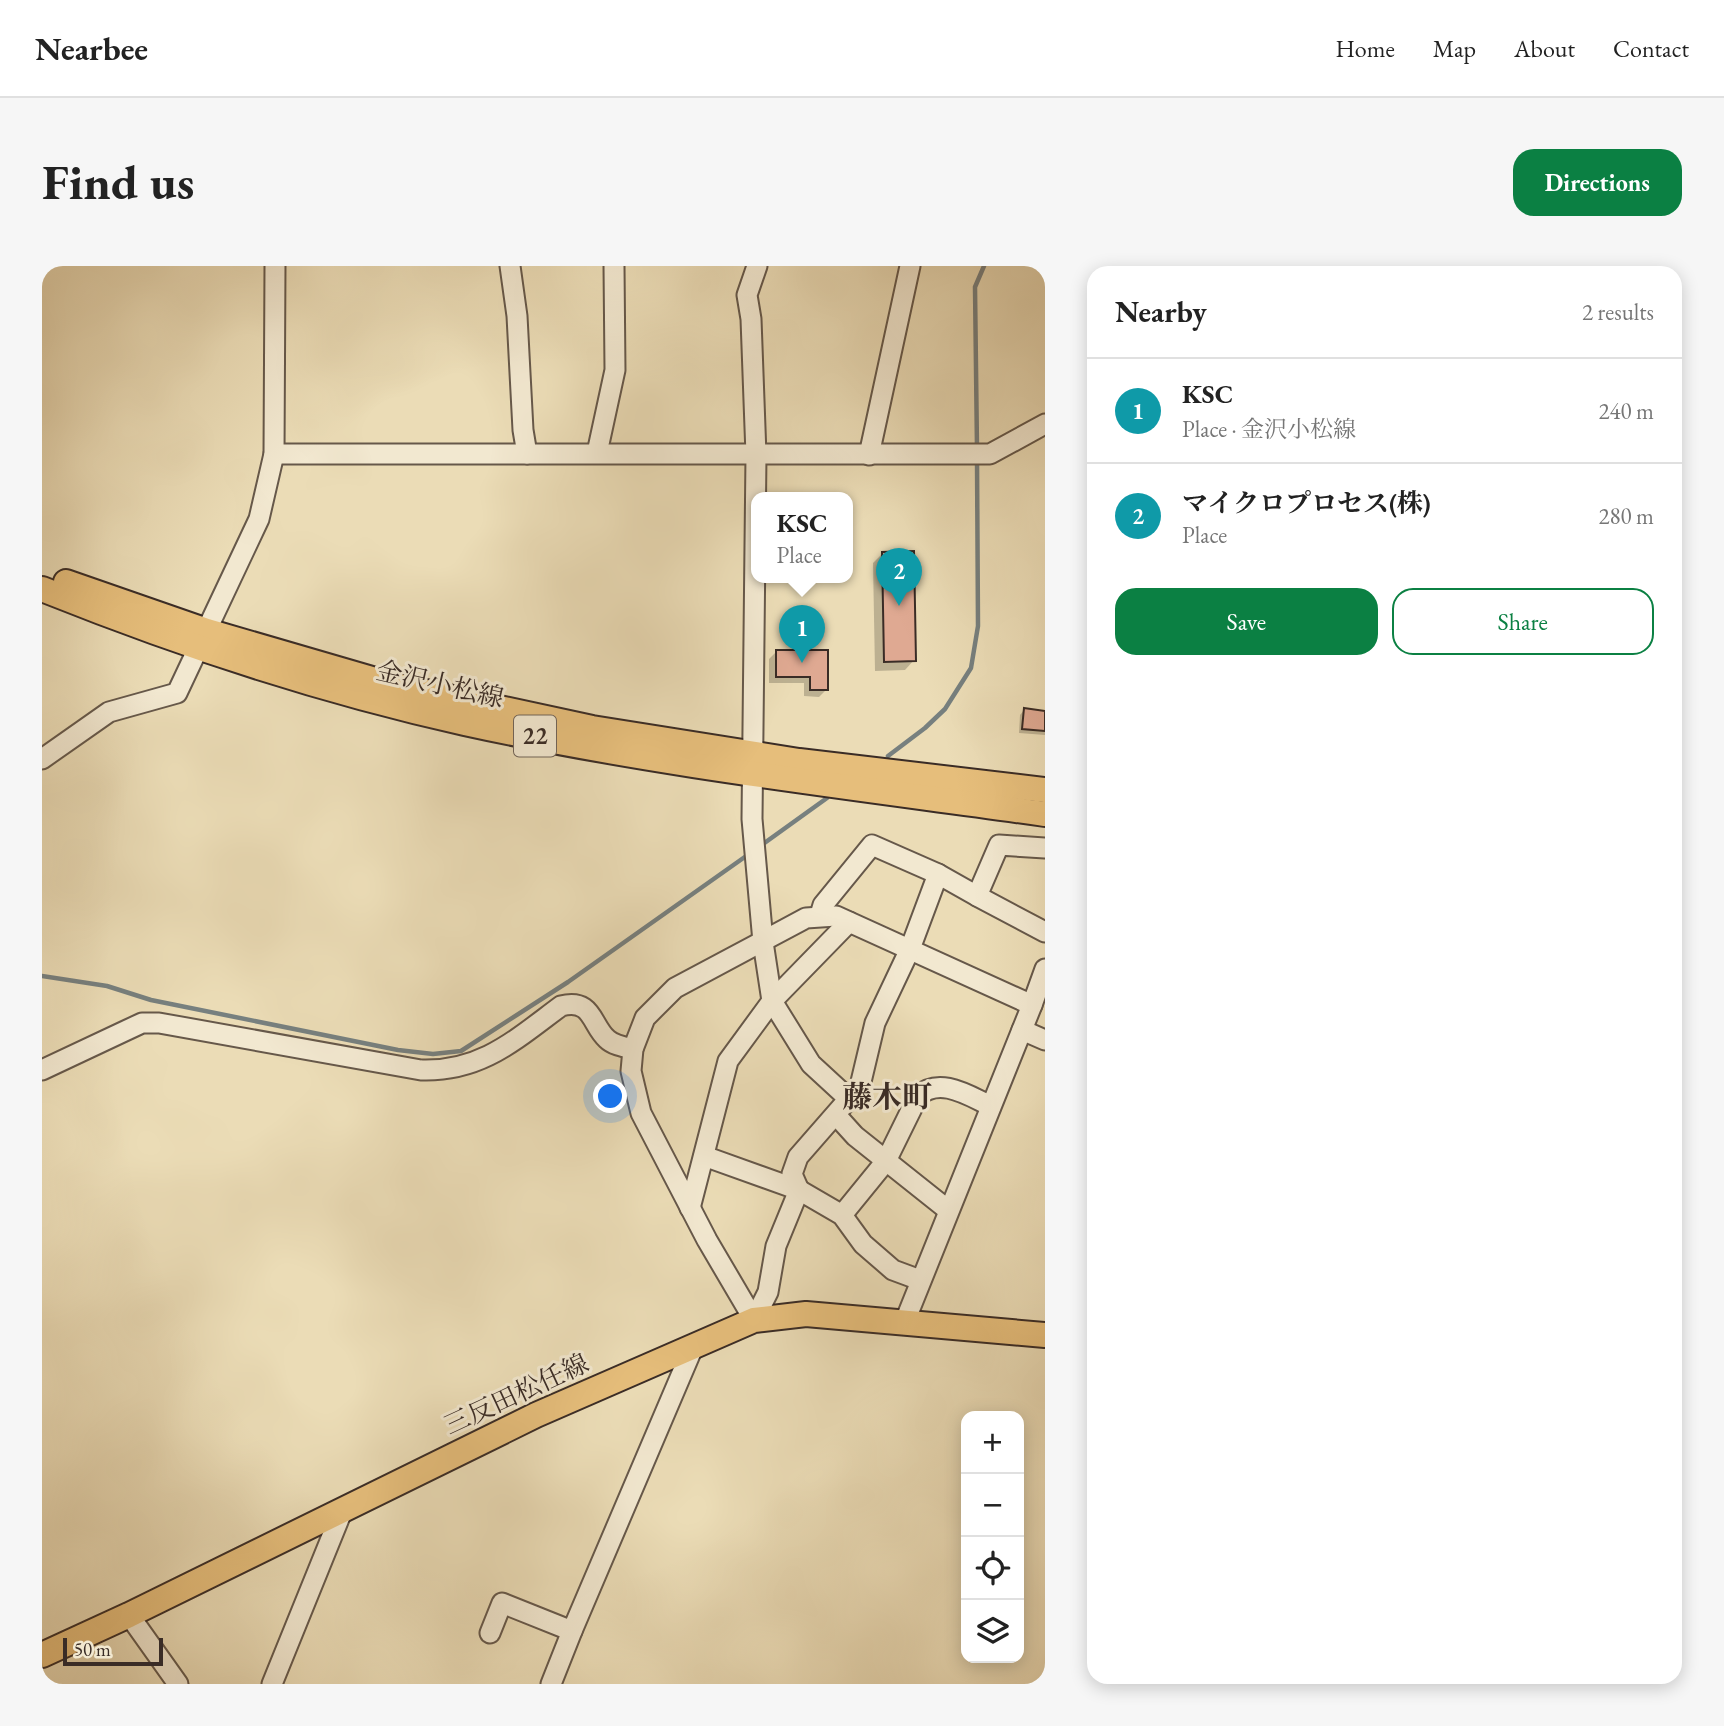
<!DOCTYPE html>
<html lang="en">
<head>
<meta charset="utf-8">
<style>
	:root { --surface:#fff; --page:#f6f6f6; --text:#222; --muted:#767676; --line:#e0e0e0; --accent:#0b8043 }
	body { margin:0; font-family:"EB Garamond","Noto Serif JP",serif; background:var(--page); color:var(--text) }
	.controls { position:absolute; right:21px; bottom:21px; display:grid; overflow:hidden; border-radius:14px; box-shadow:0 4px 18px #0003 }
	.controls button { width:63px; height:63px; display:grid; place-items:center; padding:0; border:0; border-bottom:2px solid var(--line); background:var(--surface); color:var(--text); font:35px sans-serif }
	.scale { position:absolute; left:21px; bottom:18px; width:100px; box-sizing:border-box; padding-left:7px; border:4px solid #3a2c26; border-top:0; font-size:19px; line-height:24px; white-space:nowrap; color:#3a2c26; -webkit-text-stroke:5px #f2e8d0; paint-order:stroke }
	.you { position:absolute; left:569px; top:831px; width:24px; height:24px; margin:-18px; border:5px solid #fff; border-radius:50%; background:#1a73e8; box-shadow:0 0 0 10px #1a73e833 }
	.badge { display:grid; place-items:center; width:46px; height:46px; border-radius:50%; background:var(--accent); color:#fff; font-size:23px; font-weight:700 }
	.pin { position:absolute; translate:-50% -58px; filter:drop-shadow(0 2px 4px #0008) }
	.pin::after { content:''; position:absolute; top:37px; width:24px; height:21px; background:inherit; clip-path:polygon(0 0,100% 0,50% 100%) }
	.popup { position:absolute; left:709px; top:226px; width:102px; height:91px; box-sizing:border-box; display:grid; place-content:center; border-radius:14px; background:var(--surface); filter:drop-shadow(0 2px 5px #0005); font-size:23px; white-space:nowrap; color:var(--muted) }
	.popup b { font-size:26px; color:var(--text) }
	.popup::after { content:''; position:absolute; left:50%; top:100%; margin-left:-14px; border:14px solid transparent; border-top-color:var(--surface) }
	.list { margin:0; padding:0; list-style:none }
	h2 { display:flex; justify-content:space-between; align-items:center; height:91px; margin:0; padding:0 28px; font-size:30px }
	h2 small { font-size:23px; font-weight:400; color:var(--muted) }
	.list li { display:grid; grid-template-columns:46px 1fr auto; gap:21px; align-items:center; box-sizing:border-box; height:105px; padding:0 28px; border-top:2px solid var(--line) }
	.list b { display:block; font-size:26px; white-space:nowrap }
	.list p { margin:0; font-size:23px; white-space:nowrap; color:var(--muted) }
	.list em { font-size:23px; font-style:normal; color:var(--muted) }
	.actions { display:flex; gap:14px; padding:21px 28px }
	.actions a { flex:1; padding:16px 0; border:2px solid var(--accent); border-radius:21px; text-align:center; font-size:24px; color:var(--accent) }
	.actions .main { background:var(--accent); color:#fff }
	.icon { flex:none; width:38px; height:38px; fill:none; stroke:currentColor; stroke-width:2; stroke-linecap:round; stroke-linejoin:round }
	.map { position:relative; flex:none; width:1003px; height:1418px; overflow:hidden; border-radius:21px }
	header { display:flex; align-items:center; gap:42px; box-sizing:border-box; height:98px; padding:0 35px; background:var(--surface); border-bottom:2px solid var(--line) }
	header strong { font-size:33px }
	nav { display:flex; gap:38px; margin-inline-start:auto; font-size:24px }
	.intro { display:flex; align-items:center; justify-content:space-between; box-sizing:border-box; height:168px; padding:0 42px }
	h1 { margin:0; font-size:49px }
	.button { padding:18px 32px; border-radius:21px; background:var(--accent); color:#fff; font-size:24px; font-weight:700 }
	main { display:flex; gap:42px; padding:0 42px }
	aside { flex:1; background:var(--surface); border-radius:21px; box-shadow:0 4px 18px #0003 }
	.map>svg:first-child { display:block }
</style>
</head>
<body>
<header>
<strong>Nearbee</strong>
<nav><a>Home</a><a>Map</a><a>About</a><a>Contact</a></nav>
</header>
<div class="intro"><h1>Find us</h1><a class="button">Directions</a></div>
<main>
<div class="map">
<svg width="1003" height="1418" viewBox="0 0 1003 1418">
	<rect width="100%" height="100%" fill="#ebdcb6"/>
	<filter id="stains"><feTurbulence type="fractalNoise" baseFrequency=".00286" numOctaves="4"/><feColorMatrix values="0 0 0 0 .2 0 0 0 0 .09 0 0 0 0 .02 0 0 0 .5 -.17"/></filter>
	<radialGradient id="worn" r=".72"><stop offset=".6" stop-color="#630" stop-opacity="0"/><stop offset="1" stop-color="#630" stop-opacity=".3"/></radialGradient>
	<g fill="#0003">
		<polygon points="841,287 872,394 863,404 833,405 831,297"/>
		<polygon points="734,386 785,423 777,431 762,430 762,417 727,417 727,393"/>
		<polygon points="982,444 1003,447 1003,469 977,467 978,449"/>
	</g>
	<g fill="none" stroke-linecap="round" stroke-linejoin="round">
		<g stroke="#77807f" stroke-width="4.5">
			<polyline points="935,183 933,21 942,0"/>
			<polyline points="846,490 883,462 903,443 929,402 936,360 935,192"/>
			<polyline points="717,581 785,532"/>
			<polyline points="0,710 65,720 109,734 356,784 391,788 419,785 526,716 707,588"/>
		</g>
	</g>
	<g fill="#dfa992" stroke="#3a2c26" stroke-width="2">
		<polygon points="872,285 874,395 842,396 840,286"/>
		<polygon points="734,384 786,384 786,424 768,424 768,411 734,411"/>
		<polygon points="982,442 1003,445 1003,465 980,463"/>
	</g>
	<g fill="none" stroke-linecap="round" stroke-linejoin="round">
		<defs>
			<g id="minor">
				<polyline points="468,0 475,50 481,164 485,188"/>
				<polyline points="715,0 705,29 709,53 714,189 710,553 721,676 730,735 769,798 807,833"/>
				<polyline points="555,187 573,104 572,0"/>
				<polyline points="232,188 948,188 1003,158"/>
				<polyline points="827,189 868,0"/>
				<polyline points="0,493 67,446 135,427 217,253 232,188 233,0"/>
				<polyline points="1003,582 957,579 935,630 1003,666"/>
				<polyline points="778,649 781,639 830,579 896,608 935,630"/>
				<polyline points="990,739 1003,703"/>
				<polyline points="980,764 1003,774"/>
				<path d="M0,804L85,764L100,757H117L379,804C439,806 473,774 519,740C551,732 549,759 565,773C571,779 582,781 591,783"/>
				<polyline points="794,849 813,870 906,944"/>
				<polyline points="662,890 757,924 800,949 821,978 851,1004 878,1014"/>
				<polyline points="648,942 686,795 730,735 807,656"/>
				<path d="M800,949L844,895L876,830C898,810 927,830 949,840"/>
				<polyline points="712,1054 665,974 599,847 589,805 591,783 603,752 633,722 764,652 794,650 990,739 863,1055"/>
				<polyline points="712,1054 726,1026 734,980 757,924 750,908 756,891 818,820 833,757 868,683 896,608"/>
				<polyline points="87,1349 136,1418"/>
				<polyline points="448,1367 460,1337 530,1365"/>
				<polyline points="230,1418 301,1243"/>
				<polyline points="509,1418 530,1365 652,1079"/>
			</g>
			<g id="major">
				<polyline points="24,316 165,365 347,418 550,462 757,495 1003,524"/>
				<path d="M0,323C137,378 279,425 423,457C614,499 810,521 1003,548"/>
				<polyline points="0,1389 87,1349 494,1149 712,1054 764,1048 1003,1069"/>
			</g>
		</defs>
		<use href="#minor" stroke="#66584a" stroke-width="23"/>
		<use href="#major" stroke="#3a2c26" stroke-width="28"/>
		<use href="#minor" stroke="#f2e8d0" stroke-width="19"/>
		<use href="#major" stroke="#e6be7b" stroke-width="24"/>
	</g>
	<g text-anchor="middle" stroke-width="6" stroke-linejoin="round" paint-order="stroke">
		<rect fill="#f2e8d0" stroke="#716459" stroke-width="2" x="472" y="449.5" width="42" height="41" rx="5"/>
		<g font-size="24" font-weight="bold" fill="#3a2c26">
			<text x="493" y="478">22</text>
		</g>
		<g font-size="26" fill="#3a2c26" stroke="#f2e8d0">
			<text transform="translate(398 418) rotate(13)" y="9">金沢小松線</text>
			<text transform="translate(474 1128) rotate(-25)" y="9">三反田松任線</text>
		</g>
		<g font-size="30" font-weight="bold" fill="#3a2c26" stroke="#f2e8d0">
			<text x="845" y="841">藤木町</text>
		</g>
	</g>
	<rect width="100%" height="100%" filter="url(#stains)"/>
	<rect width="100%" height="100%" fill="url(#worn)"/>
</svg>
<div class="controls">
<button>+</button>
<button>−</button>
<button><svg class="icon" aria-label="locate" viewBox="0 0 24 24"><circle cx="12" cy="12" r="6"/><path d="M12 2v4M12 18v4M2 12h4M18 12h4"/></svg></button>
<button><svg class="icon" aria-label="layers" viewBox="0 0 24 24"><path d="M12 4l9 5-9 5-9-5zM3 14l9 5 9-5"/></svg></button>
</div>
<div class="scale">50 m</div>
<div class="you"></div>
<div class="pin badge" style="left:760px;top:397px;background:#0f9aa8">1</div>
<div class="popup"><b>KSC</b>Place</div>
<div class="pin badge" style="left:857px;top:340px;background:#0f9aa8">2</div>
</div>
<aside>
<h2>Nearby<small>2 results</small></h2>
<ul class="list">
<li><span class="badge" style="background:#0f9aa8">1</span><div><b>KSC</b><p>Place · 金沢小松線</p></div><em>240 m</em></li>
<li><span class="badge" style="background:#0f9aa8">2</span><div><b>マイクロプロセス(株)</b><p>Place</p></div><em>280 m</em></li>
</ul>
<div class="actions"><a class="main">Save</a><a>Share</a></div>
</aside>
</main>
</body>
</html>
